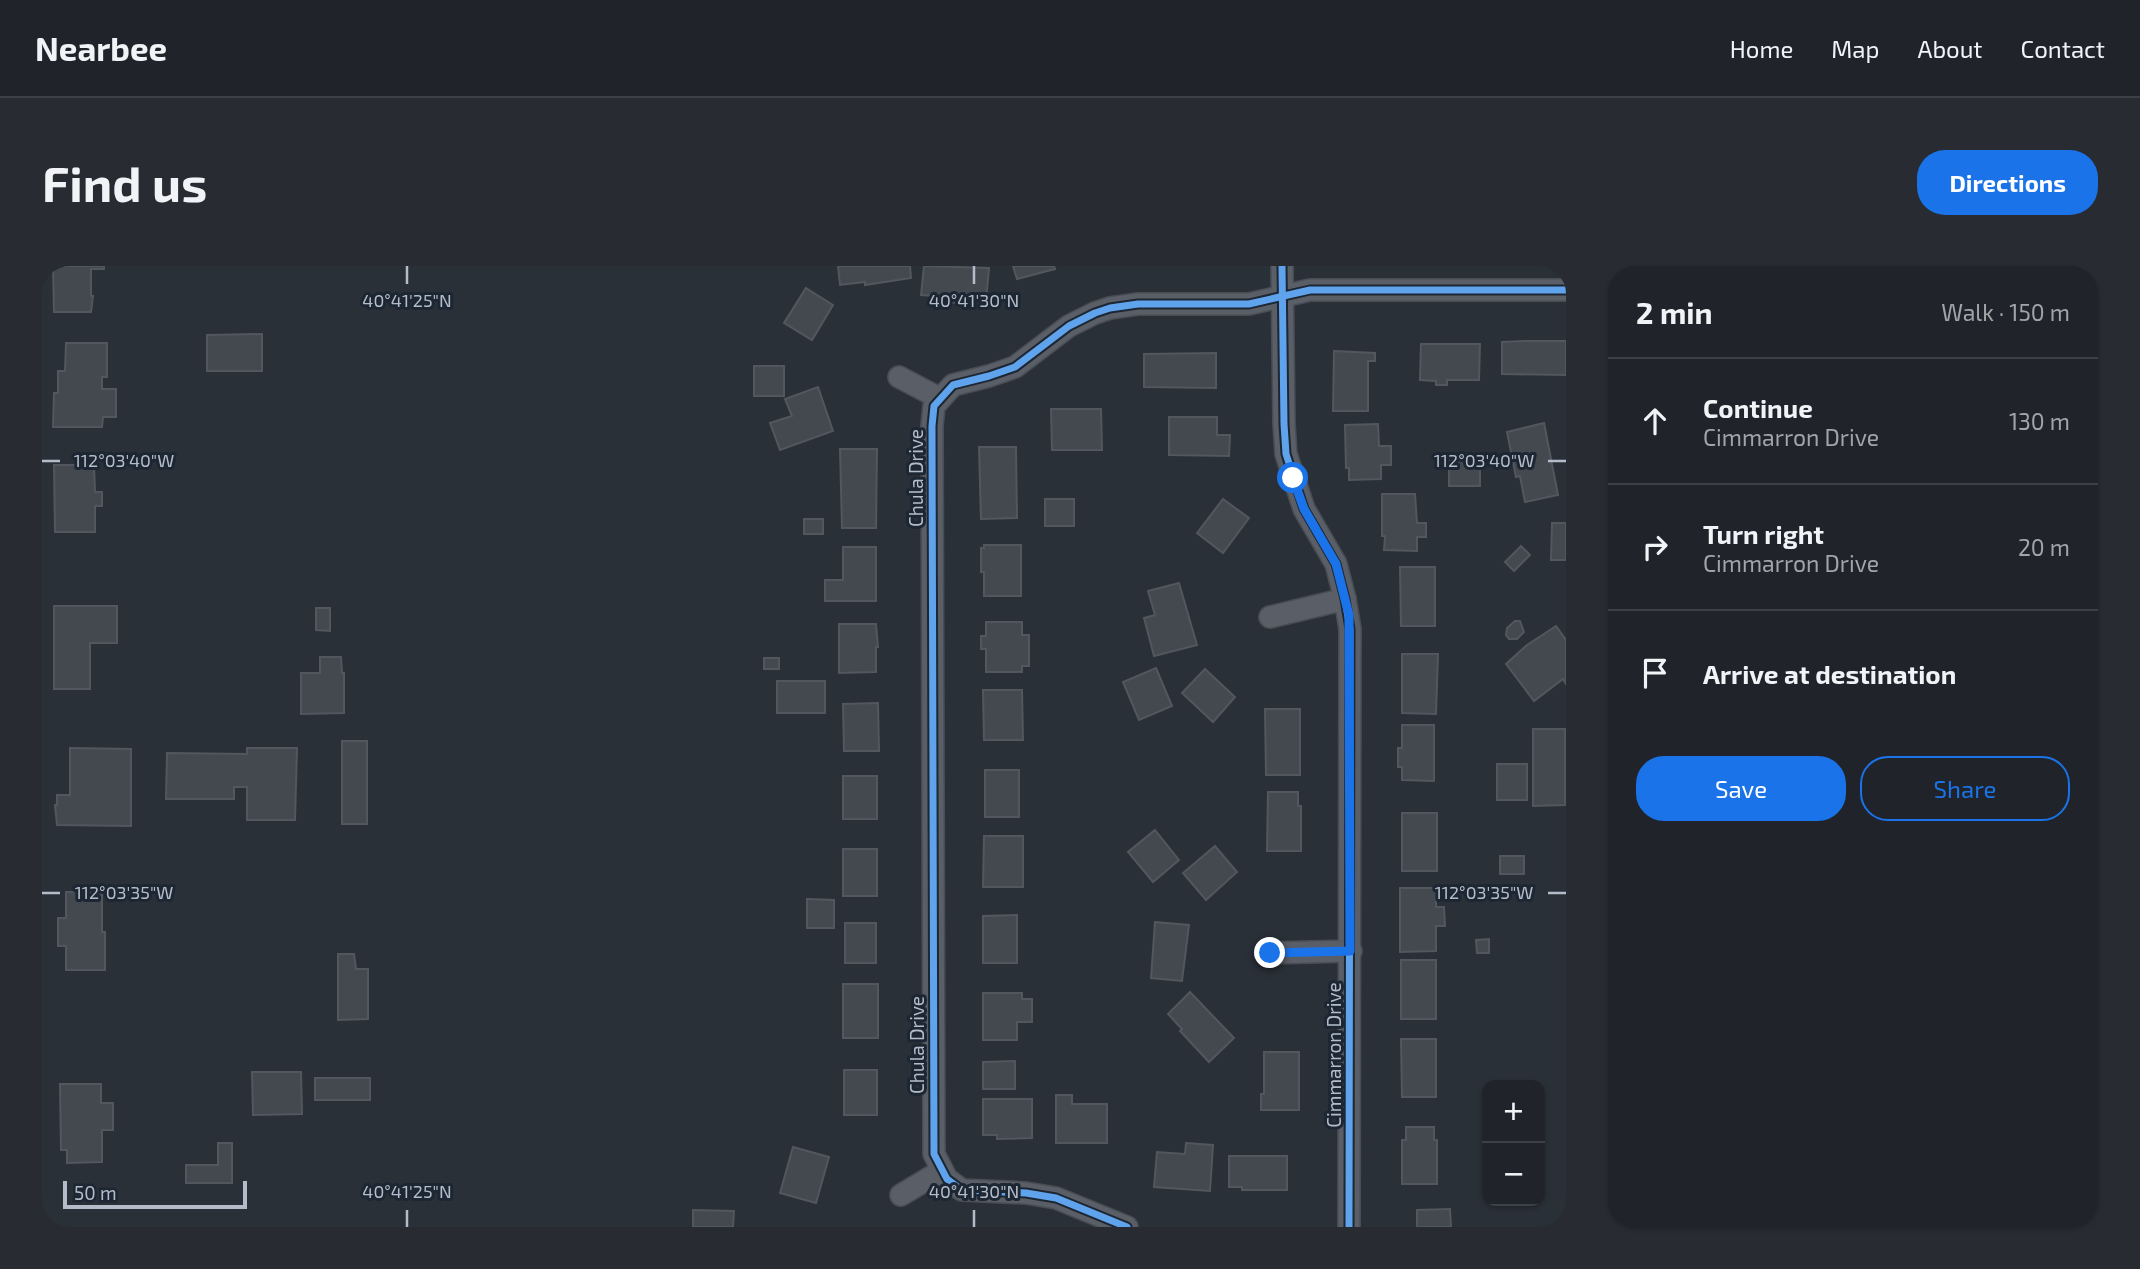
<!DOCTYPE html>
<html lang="en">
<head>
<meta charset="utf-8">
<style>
	:root { --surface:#20242a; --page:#282c32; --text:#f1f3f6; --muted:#a2a4a8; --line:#3d4147; --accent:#1a73e8 }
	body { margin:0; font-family:"Exo 2",sans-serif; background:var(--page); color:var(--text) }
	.controls { position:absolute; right:21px; bottom:21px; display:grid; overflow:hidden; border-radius:14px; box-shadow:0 2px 5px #0004 }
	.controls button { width:63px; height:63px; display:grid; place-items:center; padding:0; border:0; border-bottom:2px solid var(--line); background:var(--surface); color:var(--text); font:35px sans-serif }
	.scale { position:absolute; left:21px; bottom:18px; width:184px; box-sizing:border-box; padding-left:7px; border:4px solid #b4bcc9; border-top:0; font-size:19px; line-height:24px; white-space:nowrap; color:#b4bcc9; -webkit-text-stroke:5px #1d2633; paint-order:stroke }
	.stop { position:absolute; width:21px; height:21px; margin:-16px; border:5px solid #1a73e8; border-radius:50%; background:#fff }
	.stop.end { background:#1a73e8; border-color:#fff; box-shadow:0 2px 7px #0008 }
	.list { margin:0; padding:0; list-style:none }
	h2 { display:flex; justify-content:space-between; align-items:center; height:91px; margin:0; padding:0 28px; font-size:30px }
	h2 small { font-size:23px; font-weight:400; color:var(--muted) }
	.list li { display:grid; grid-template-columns:46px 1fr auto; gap:21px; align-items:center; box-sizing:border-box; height:126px; padding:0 28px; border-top:2px solid var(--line) }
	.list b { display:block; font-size:26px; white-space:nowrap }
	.list p { margin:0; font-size:23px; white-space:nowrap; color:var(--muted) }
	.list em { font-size:23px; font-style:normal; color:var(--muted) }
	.actions { display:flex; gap:14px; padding:21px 28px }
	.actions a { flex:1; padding:16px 0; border:2px solid var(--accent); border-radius:28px; text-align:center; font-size:24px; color:var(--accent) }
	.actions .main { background:var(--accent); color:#fff }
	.icon { flex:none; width:38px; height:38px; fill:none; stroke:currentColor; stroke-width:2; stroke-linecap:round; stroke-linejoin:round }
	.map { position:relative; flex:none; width:1524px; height:961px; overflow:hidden; border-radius:28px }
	header { display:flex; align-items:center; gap:42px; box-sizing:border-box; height:98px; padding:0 35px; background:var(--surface); border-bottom:2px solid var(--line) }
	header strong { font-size:33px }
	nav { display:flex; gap:38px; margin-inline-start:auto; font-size:24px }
	.intro { display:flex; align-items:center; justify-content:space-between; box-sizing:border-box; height:168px; padding:0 42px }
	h1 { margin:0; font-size:49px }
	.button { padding:18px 32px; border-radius:28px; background:var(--accent); color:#fff; font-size:24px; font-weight:700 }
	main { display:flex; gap:42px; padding:0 42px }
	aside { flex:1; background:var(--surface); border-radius:28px; box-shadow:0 2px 5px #0004 }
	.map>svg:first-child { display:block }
</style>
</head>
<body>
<header>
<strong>Nearbee</strong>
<nav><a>Home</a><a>Map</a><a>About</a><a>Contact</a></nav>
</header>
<div class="intro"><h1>Find us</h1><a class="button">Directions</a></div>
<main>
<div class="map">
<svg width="1524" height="961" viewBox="0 0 1524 961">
	<rect width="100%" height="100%" fill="#2a3038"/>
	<g fill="#444950" stroke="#52575f" stroke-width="2">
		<polygon points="11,0 62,0 62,3 49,3 49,30 51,30 49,46 12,46"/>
		<polygon points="796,0 868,0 869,12 823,19 823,16 798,19"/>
		<polygon points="882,0 947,2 944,35 929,33 928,38 906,36 906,31 879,29"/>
		<polygon points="971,0 1012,0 1013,3 975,13"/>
		<polygon points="764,22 791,39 770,74 742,57"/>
		<polygon points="220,68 220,105 165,105 165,69"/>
		<polygon points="1483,75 1524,75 1524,109 1460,108 1460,76"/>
		<polygon points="24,77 65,77 65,111 60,111 60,123 74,123 74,151 61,151 60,161 11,161 12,127 16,127 16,105 23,105"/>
		<polygon points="1379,78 1438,78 1437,114 1405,114 1405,119 1394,119 1394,115 1378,114"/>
		<polygon points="1292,85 1333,87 1333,95 1326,95 1326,145 1291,145"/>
		<polygon points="1174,87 1174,122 1102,121 1102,88"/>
		<rect x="712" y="100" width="30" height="30"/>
		<polygon points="776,121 791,165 738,184 728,157 750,150 743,133"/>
		<polygon points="1009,143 1059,143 1060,184 1010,184"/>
		<polygon points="1127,151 1175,151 1175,169 1188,169 1187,190 1127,189"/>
		<polygon points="1502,157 1516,229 1483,236 1478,210 1474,211 1465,166"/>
		<polygon points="1336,158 1337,180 1349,180 1349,199 1339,199 1339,213 1307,214 1307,202 1304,202 1303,159"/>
		<polygon points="937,181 974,181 975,252 939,253"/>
		<polygon points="798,183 835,183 834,262 800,262"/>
		<polygon points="1407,190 1438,191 1438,220 1407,220"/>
		<polygon points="12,199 52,199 53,226 60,226 60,240 53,240 53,266 13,266"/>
		<polygon points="1340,228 1373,228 1375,257 1384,257 1384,271 1375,271 1375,285 1342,284 1343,270 1340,270"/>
		<rect x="1003" y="233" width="29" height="27"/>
		<polygon points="1181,233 1207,252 1181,287 1155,267"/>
		<rect x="762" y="253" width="19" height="15"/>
		<polygon points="1510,257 1524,257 1524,294 1509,294"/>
		<polygon points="942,279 979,279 979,330 942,330 942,306 939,306 939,282 942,282"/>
		<polygon points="1479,280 1488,289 1472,305 1463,296"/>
		<polygon points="801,281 834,281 834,335 783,335 783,314 801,314"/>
		<polygon points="1358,301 1393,301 1393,360 1359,360"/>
		<polygon points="1137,317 1155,379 1112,390 1102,352 1113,349 1106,325"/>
		<polygon points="12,340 75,340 75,377 48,377 48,423 12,423"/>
		<polygon points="274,342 288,342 288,365 274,364"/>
		<polygon points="1473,355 1478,355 1482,366 1475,373 1467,373 1464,369 1465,362"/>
		<polygon points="944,356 980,356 980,369 987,369 987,400 980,400 980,406 944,406 944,383 939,383 939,370 944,370"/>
		<polygon points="797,358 834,358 836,381 834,381 834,406 797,407"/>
		<polygon points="1514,360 1524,374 1524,418 1521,413 1492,435 1464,398 1485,379"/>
		<polygon points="1360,388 1396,388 1394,448 1360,447"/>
		<polygon points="278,391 299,391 300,407 302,407 302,447 259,448 259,407 278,407"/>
		<rect x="722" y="392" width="15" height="11"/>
		<polygon points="1114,402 1130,440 1097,454 1081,416"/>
		<polygon points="1163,403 1193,431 1171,456 1140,427"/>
		<rect x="735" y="415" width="48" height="32"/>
		<polygon points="941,424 980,424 981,474 942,474"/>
		<polygon points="836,437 837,485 802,485 801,438"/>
		<polygon points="1223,443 1258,443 1258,509 1224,509"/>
		<polygon points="1360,459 1392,459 1392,515 1360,514 1360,501 1356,501 1356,482 1360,482"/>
		<polygon points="1491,463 1523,463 1523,539 1491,540"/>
		<rect x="300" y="475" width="25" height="83"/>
		<polygon points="28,482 89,483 89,560 15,559 13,539 15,539 15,529 28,529"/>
		<polygon points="205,482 255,482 253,554 205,554 205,521 192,521 192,533 124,533 125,487 205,488"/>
		<rect x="1455" y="498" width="30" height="36"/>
		<rect x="943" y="504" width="34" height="47"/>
		<rect x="801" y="510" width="34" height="43"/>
		<polygon points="1226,526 1256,526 1256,540 1259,540 1259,585 1225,585"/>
		<rect x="1360" y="547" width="35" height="58"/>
		<polygon points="1113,564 1137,594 1111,616 1086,586"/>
		<polygon points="942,570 981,570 981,621 941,621"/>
		<polygon points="1173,580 1195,606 1164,634 1141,607"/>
		<rect x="801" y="583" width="34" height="47"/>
		<rect x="1458" y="590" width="24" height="18"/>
		<polygon points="1358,622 1394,622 1394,641 1402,641 1403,660 1394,660 1394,685 1358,686"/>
		<polygon points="24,626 60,626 60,666 63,666 63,704 24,704 24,680 16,680 16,652 24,652"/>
		<polygon points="765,633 792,634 792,662 765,662"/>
		<polygon points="975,649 975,697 941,697 941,650"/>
		<polygon points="1113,656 1147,659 1140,715 1109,712"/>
		<rect x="803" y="657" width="31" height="40"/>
		<polygon points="1447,673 1447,687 1435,687 1434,674"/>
		<polygon points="296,688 312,688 314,703 326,703 326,753 296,754"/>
		<rect x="1359" y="694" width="35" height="59"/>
		<rect x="801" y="718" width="35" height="54"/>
		<polygon points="1148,726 1192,772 1167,796 1138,765 1140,763 1126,748"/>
		<polygon points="941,727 980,727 980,733 990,733 990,756 975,756 975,774 941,774"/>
		<polygon points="1359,773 1394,773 1394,831 1360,831"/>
		<polygon points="1222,786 1257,786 1257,844 1219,844 1219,828 1222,828"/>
		<polygon points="973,795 973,823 941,823 941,796"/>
		<rect x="802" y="804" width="33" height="45"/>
		<polygon points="210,806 259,806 260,848 211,849"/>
		<rect x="273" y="812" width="55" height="22"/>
		<polygon points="18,818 59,818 59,837 71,837 71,864 60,864 60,896 25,897 25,884 19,884"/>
		<polygon points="1014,829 1030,829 1030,838 1065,838 1065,877 1014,877"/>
		<polygon points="941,833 990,833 990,872 955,873 955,869 941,869"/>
		<polygon points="1364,861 1392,861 1392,874 1395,874 1395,918 1360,918 1360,874 1364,874"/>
		<polygon points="176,877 190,877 190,917 144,917 144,899 176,899"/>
		<polygon points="1144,877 1171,879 1168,925 1112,921 1115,886 1143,888"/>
		<polygon points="751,881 787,891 774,937 738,927"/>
		<polygon points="1187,890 1245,890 1245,924 1200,924 1200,921 1187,921"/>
		<polygon points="1408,943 1409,961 1375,961 1375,944"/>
		<polygon points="651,944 692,945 691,961 651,961"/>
	</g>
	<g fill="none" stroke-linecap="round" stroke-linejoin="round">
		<defs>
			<g id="street">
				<polyline points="1240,0 1242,158 1244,188 1262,243 1294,298 1303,333 1308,363 1307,961"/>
				<polyline points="857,111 897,132"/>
				<polyline points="1228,351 1303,333"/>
				<polyline points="1228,687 1309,685"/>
				<polyline points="859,929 899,905"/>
				<polyline points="1085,961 1014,932 984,927 920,924 905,913 892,888 890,160 892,140 911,119 947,110 973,101 1027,60 1053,47 1068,42 1096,38 1207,38 1268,24 1524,24"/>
			</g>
		</defs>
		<use href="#street" stroke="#484c53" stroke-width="24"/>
		<use href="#street" stroke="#5a5e66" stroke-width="21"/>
		<defs>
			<g id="cycleway">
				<polyline points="1240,0 1242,158 1244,188 1262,243 1294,298 1303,333 1308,363 1307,961"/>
				<polyline points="1085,961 1014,932 984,927 920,924 905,913 892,888 890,160 892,140 911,119 947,110 973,101 1027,60 1053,47 1068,42 1096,38 1207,38 1268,24 1524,24"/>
			</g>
		</defs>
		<use href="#cycleway" stroke="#1d2633" stroke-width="11"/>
		<use href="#cycleway" stroke="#60a3ed" stroke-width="7"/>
	</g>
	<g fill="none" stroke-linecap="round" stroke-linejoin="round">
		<polyline stroke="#1a73e8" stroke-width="9" points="1228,687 1308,685 1307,349 1294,298 1262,243 1251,212"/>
	</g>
	<path fill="none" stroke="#b4bcc9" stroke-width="2.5" d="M365,0V18M932,0V18M0,195H18M1506,195H1524M0,627H18M1506,627H1524M365,944V961M932,944V961"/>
	<g text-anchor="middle" stroke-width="6" stroke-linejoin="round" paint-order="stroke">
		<g font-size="19" fill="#b4bcc9" stroke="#1d2633">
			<text transform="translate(874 212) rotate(-90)" y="7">Chula Drive</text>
			<text transform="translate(875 779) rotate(-90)" y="7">Chula Drive</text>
			<text transform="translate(1292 789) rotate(-90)" y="7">Cimmarron Drive</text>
		</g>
	</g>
	<g font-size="18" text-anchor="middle" fill="#b4bcc9" stroke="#1d2633" stroke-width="6" stroke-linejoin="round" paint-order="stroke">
		<text x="365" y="41">40°41'25"N</text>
		<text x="932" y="41">40°41'30"N</text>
		<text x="1442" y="201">112°03'40"W</text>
		<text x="82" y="201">112°03'40"W</text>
		<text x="1442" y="633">112°03'35"W</text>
		<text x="82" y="633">112°03'35"W</text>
		<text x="365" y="932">40°41'25"N</text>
		<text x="932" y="932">40°41'30"N</text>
	</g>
</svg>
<div class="controls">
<button>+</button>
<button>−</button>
</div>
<div class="scale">50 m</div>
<div class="stop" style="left:1251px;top:212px"></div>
<div class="stop end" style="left:1228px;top:687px"></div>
</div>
<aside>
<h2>2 min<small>Walk · 150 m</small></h2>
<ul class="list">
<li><svg class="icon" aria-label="ahead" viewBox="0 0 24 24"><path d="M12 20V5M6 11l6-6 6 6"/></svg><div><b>Continue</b><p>Cimmarron Drive</p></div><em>130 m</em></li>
<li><svg class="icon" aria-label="right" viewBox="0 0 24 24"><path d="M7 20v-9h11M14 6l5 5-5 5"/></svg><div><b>Turn right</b><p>Cimmarron Drive</p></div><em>20 m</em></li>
<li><svg class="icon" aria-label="arrive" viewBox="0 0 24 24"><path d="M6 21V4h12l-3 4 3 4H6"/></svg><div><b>Arrive at destination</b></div></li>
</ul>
<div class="actions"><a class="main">Save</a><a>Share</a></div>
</aside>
</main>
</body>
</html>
